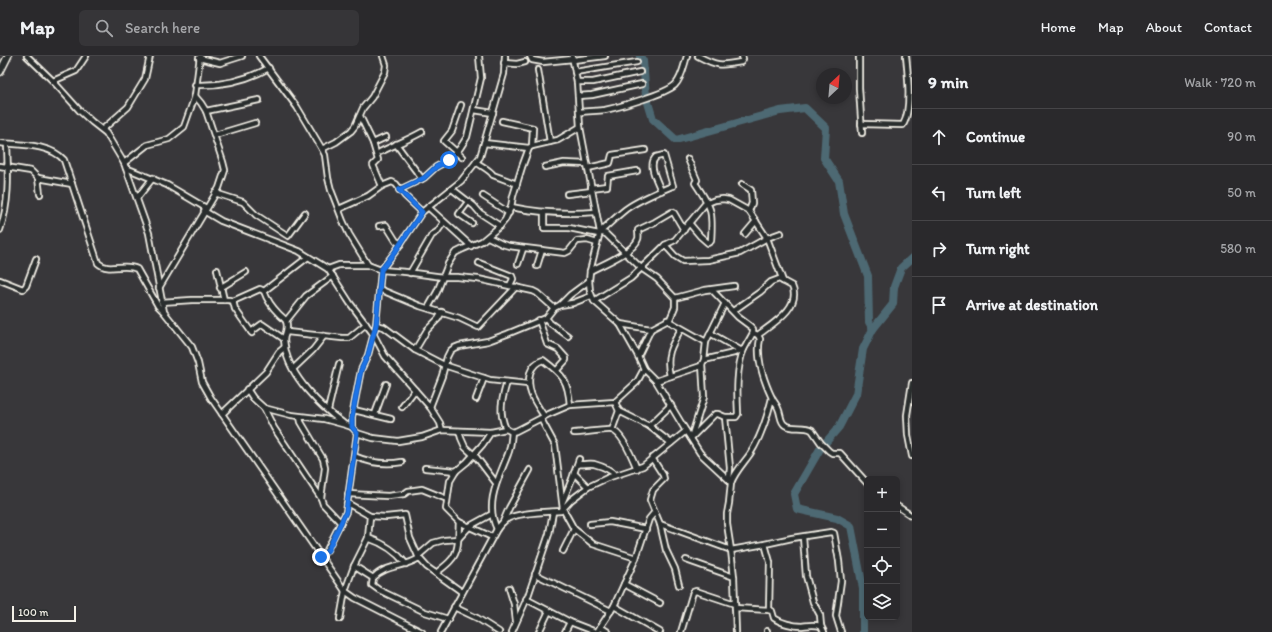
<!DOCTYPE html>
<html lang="en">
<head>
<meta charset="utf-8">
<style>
	:root { --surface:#2a292c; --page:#363538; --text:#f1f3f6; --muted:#a5a6a9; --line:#464548 }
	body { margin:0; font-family:Itim,sans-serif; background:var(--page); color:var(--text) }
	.controls { position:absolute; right:12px; bottom:12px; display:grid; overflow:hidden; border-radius:6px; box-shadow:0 2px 6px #0003 }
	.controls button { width:36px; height:36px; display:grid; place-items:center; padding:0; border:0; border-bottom:1px solid var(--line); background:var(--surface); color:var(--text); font:20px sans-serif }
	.compass { position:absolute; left:816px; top:12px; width:36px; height:36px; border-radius:50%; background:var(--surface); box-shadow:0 2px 6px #0003; rotate:26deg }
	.scale { position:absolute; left:12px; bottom:10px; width:64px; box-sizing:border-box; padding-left:4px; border:2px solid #f4f1e8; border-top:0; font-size:11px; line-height:14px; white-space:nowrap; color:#f4f1e8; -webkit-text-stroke:3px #2a2d2e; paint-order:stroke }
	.stop { position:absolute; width:12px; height:12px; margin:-9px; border:3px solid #1a73e8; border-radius:50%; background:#fff }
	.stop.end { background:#1a73e8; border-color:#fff; box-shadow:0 1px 4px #0008 }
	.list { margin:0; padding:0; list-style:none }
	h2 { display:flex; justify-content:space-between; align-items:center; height:52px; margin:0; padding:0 16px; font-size:17px }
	h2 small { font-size:13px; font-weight:400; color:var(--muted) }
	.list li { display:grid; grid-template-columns:26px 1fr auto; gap:12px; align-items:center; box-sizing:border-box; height:56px; padding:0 16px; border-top:1px solid var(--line) }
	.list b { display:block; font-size:15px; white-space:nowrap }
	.list em { font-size:13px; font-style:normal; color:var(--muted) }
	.icon { flex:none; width:22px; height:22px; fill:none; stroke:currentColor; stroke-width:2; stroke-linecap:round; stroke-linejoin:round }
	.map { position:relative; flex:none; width:912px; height:576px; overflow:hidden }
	header { display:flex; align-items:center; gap:24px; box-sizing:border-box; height:56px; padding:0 20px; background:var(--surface); border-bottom:1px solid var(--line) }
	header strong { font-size:19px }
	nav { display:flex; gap:22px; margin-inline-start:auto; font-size:14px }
	.search { width:280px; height:36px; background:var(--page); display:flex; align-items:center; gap:10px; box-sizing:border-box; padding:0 14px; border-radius:6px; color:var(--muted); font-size:15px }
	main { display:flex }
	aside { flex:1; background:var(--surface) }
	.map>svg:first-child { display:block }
</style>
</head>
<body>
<header>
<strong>Map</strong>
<div class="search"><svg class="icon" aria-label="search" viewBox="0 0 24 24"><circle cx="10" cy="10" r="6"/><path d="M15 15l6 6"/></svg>Search here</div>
<nav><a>Home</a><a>Map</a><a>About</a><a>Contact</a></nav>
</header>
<main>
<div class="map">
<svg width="912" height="576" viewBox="0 0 912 576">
	<rect width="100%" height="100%" fill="#38373a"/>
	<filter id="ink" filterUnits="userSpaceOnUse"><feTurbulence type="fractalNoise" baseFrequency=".025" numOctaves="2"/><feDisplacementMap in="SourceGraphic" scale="8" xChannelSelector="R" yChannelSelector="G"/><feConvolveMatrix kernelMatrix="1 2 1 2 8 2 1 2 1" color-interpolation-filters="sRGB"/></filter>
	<g filter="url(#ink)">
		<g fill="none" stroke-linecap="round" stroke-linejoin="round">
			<g stroke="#4e6973" stroke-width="8">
				<polyline points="640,0 643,5 646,40 653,63 676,84 780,55 805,52 826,72 824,102 839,125 844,158 868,220 869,266 873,273"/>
				<polyline points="863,576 863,532 851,470 837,462 797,453 794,438 820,393 839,371 856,338 863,293 873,273 893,248 894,231 901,212 912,202"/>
			</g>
			<defs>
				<g id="minor">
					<polyline points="27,0 53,25 80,55 92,66 106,77 124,107 149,177 164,256 192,291 198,307 202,326 211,342 345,535 355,542 422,576"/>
					<polyline points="259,0 297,51 322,93 325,99 328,122 331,134 343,165 349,178 368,209"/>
					<polyline points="530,0 532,4 543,6 573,3"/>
					<path d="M698,0C717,10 720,10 741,6L743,3L742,0"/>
					<polyline points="859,0 859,32 862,77"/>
					<polyline points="199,2 220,7 242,0"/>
					<polyline points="573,4 605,0"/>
					<polyline points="504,7 517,8 525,6"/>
					<polyline points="538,14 550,86"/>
					<polyline points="575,16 637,6"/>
					<polyline points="53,25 76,15 86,0"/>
					<polyline points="577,26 593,26 640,16"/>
					<path d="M195,29C222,30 245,25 269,12"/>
					<polyline points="578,40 592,39 642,28"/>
					<polyline points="461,49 452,75 444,85 462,101"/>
					<polyline points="474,54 493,57"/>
					<polyline points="206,55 259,44"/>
					<path d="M580,56C588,55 596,55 605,54C619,51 665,38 675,29C682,22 684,9 687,0"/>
					<polyline points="360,60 373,87 378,104 373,109 382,130"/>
					<polyline points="502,65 533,72 532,90"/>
					<path d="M861,68L903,69C912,54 908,19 906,0"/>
					<polyline points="103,73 128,51 145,23 150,0"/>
					<polyline points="215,79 255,67"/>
					<path d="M0,87C20,89 50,88 64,104L98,207C109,217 124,206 137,213L158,250L163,255"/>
					<polyline points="373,87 386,81"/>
					<polyline points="484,87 529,92"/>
					<polyline points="396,88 422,123"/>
					<polyline points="322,93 336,86 351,75 355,70 363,52 372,41 385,16 386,9 383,0"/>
					<path d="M380,96C394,89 408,84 422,76"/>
					<path d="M688,103L697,124L695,127C712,152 713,155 711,185L708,187L700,180L689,167"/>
					<path d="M476,106C481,110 490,114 493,119L517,128"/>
					<polyline points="124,107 147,89 169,83 184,71 195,40 200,0"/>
					<polyline points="0,110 31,115 38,122"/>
					<polyline points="545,111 564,107 587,108"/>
					<polyline points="126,112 167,129 206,152"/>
					<polyline points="588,112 610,107 612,99 645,94"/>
					<polyline points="742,128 751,134 752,147 749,155"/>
					<polyline points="591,132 607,130 608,120 637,115"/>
					<polyline points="452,133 474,150 480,157 500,170"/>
					<polyline points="399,134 424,122 436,111 449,104 460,92 467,81 481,22 479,0"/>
					<polyline points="215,137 243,146 256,159 288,180 305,157"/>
					<polyline points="40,138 38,122 72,128"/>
					<polyline points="567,138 592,135"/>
					<polyline points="483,140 509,157"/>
					<polyline points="137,142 153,122"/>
					<polyline points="468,146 459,158 472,167"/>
					<polyline points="428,151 471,190"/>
					<path d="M511,151C539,157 568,158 596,156"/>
					<polyline points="339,153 368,140 382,130 392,126 396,128 405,140 422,156"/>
					<polyline points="204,155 221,165 299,195 328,213 350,247 374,279 385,300 430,351 440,367 442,374"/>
					<polyline points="544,156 544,172 569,172 599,178"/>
					<polyline points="379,170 386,169 396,185 401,188"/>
					<path d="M0,174C10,146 8,116 7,88"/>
					<polyline points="745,178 756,165"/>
					<polyline points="488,181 502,188 509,190 565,197 569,195 577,185 587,184 597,187"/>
					<polyline points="665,189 675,200 683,205 708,204 740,197 767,182 781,177"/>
					<path d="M308,201L264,235C267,244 273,252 279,258C281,260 285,263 286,265C289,273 285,277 284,283C284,285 285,290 285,292C290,321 321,351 343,367"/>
					<polyline points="479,207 512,220 513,223 510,229"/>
					<polyline points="518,208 523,193"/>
					<polyline points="537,210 542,194"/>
					<polyline points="328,213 339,209 368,209 381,214 406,216 443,221 457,221 478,223 533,235 537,237 554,252"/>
					<polyline points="217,214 224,244"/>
					<path d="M590,215C601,209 634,196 638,183C639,181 638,177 638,174L655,166L672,156L674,157L684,174"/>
					<polyline points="410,217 432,179 437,176 444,166"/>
					<polyline points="0,224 23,233 26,230 36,203"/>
					<polyline points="159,232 219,132 225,114 223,106 206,55 201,47 195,40"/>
					<polyline points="220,232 246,216"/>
					<polyline points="379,233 420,250 459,262 478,271 516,231"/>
					<polyline points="675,242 705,234 734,230"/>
					<polyline points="233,245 235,253 252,277"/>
					<polyline points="594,245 631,222 658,196 665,189 675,184 705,148 715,144 723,143 729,144 749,155 767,182 783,225"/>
					<polyline points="161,246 192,244 229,244 233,245 260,233 264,235"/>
					<polyline points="560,249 570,239 589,225"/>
					<polyline points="428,252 437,236 448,208 455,197 463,193 482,185 500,170 505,164 511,151 513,140 522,111 529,92 532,90 558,84 580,71"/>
					<path d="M733,255L760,236L771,226L779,223L792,230C802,251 772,268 758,279L753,277"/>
					<polyline points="546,262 550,267 568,280"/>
					<polyline points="539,264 547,288 558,293 566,302 566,304 557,314"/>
					<polyline points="667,264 706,286"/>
					<polyline points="286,265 306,240 333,220"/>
					<path d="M620,268L651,273L670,263L675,251V242L657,223L641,212L606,178L600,176C609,168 617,160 626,153C640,143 656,137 672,130H673L664,99L656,101C647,109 658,126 661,135"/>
					<polyline points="376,269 384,271 415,294 444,309 490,324 528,328"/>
					<polyline points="251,276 262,268 284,283"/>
					<polyline points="287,276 342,282 349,282 366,268"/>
					<polyline points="710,277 740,294"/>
					<path d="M758,279L760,283C756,301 764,325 772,342C774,346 777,349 778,352C781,358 780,366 785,369C793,374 804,369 812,374L821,387L829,395L832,397H840L867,427"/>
					<polyline points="415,294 427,274 438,263 442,256"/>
					<polyline points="638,300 651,273"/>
					<polyline points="704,304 734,297 744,293 753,277 753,273 750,270 738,261 712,234"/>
					<polyline points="702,308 704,341 691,382 715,358 718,358 725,361"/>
					<polyline points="293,313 313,294 324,280"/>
					<path d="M670,320C665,300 671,290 681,273"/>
					<polyline points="656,325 701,310 704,304 706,286 725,247"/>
					<polyline points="912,327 907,359 908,379 912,400"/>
					<polyline points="247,333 253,342 264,352 291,359 324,363 346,369 352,371 357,377 346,456 327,494 321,501"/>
					<polyline points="476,343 484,322"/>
					<polyline points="402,351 415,334"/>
					<polyline points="430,351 442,320 447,301 450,295 454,292 459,290 488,285 507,278 546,262 554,252 560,249 573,247 591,240"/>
					<polyline points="264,352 274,372 321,442"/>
					<polyline points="328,354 339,308"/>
					<polyline points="354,354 391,363"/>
					<polyline points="619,355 649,370 671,387"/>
					<polyline points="222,358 266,316 279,296 285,291"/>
					<polyline points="375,358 386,328"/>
					<path d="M544,360C535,346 526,335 530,317C532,311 536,306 543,304C563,319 568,324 570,349"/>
					<polyline points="300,361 301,366 323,403 325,412 321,442 323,448 341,467"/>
					<polyline points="541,363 555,389 563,453 574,473 593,488 636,502"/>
					<polyline points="649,370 671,349"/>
					<polyline points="352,371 352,361 359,324 361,314 368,299 376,269 381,214 395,196 422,156 440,142 461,125 480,101 504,18 505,0"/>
					<path d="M506,373C498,356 502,343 507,326"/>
					<polyline points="612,374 619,355 615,346"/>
					<polyline points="459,375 461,382 465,391 477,402 496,427"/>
					<polyline points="686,375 700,397 729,424"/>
					<polyline points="491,376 483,388 467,406 456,415 450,425 446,453 459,466 492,481"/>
					<polyline points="357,377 373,382 398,385 422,381 442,374 491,376 506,373 512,376 516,375 549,358 570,349 615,346 637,326 644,313"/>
					<path d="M574,377C583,377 604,373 612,374C622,377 633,403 637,413"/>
					<path d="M354,400C370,407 386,409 402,406"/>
					<polyline points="652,402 663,419 664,423 653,434 650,444 660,468 666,494 675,513 679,529"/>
					<path d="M578,408C583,409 589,407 594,408C601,410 611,413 615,419"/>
					<polyline points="425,412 456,415"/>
					<polyline points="574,417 588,431"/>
					<path d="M731,427C735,416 743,408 750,398C761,381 767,362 772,342"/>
					<polyline points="348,438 388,440 404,438 408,435 422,433 447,443"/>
					<polyline points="563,445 572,423 579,403"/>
					<polyline points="347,447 370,460 386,461 405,459 410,482 419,502 427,511 462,536"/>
					<polyline points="897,450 912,460"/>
					<polyline points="503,466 509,452 530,414"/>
					<polyline points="590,468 610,466 646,473"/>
					<polyline points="660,468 731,494 765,488 792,482 831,476 834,477 839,505 841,525 836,560 841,576"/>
					<path d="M497,473C484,447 499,422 508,398C511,391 511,383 512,376"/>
					<polyline points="803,481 806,520 813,546 820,559 821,570 824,576"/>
					<path d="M368,482C383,487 396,495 406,508"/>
					<path d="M765,488L770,506L769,554L772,555L774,562C781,567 793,570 802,570C810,569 813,568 821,570"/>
					<polyline points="563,495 574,473"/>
					<polyline points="418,500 433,487 444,484 458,483 470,470 492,458"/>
					<path d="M419,502C404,512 386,508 373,522L372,529L379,534L425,556L448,563"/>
					<polyline points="686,504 734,521"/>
					<polyline points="354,510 373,522"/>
					<path d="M436,517C441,513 447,509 451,504C460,495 458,478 459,466"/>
					<polyline points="535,518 611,555"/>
					<polyline points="624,528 660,547"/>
					<polyline points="509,532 514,548 516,565"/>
					<polyline points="526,543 570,566 596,576"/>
					<polyline points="614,550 660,576"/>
					<polyline points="454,551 477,562 499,576"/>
					<polyline points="735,552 769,554"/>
					<polyline points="340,563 345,535 354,510 368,482 370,460"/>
					<polyline points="600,571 608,576"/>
					<polyline points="767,575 767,576"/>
					<path d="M441,576L497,473C500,469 504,464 509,462C521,456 547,456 561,455L571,444L588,431L607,422L643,410L686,375L656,325L644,313L638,300L620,268L594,245L590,235L589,225L590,215L600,176L580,71L577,26L572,0"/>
					<polyline points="512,576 528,540 549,478 553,456"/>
					<polyline points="539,576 549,555"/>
					<polyline points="565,576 570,566"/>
					<polyline points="597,576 614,550 636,502 649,463 654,457"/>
					<polyline points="681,576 693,536 696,535 735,548"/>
					<path d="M736,576L734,521L731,494L727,468V458L729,447L731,427L729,424L730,412L725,361H736L738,358C737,338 736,311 744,293"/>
				</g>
				<polyline id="major" points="0,16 8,0"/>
			</defs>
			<use href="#minor" stroke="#f4f1e8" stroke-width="8"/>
			<use href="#major" stroke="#f4f1e8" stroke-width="9"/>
			<use href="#minor" stroke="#2a2d2e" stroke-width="4.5"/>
			<use href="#major" stroke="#2a2d2e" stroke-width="6"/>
		</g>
	</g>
	<g fill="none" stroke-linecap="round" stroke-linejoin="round" filter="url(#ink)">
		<polyline stroke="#1a73e8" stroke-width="5" points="321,501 328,494 346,456 357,377 352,371 352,361 359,324 361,314 368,299 376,269 381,214 395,196 422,156 399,134 424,122 436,111 449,104"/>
	</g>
</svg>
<div class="controls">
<button>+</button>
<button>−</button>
<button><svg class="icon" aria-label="locate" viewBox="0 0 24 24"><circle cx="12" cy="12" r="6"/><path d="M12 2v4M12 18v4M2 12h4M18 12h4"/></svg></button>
<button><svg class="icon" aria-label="layers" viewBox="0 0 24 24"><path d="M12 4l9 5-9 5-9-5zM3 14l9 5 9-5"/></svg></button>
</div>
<svg class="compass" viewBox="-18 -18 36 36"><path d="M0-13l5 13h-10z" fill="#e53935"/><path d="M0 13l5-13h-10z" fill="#a5a6a9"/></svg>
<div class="scale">100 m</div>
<div class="stop" style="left:449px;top:104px"></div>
<div class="stop end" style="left:321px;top:501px"></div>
</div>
<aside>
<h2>9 min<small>Walk · 720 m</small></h2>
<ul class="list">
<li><svg class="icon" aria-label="ahead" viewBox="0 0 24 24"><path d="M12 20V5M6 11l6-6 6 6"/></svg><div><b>Continue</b></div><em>90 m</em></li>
<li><svg class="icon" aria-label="left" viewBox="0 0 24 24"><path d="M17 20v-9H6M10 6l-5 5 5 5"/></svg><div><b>Turn left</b></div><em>50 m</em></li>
<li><svg class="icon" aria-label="right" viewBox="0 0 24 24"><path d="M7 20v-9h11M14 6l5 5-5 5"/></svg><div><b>Turn right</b></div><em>580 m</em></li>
<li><svg class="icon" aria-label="arrive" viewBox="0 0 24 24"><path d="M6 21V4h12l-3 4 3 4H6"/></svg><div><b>Arrive at destination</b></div></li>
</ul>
</aside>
</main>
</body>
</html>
